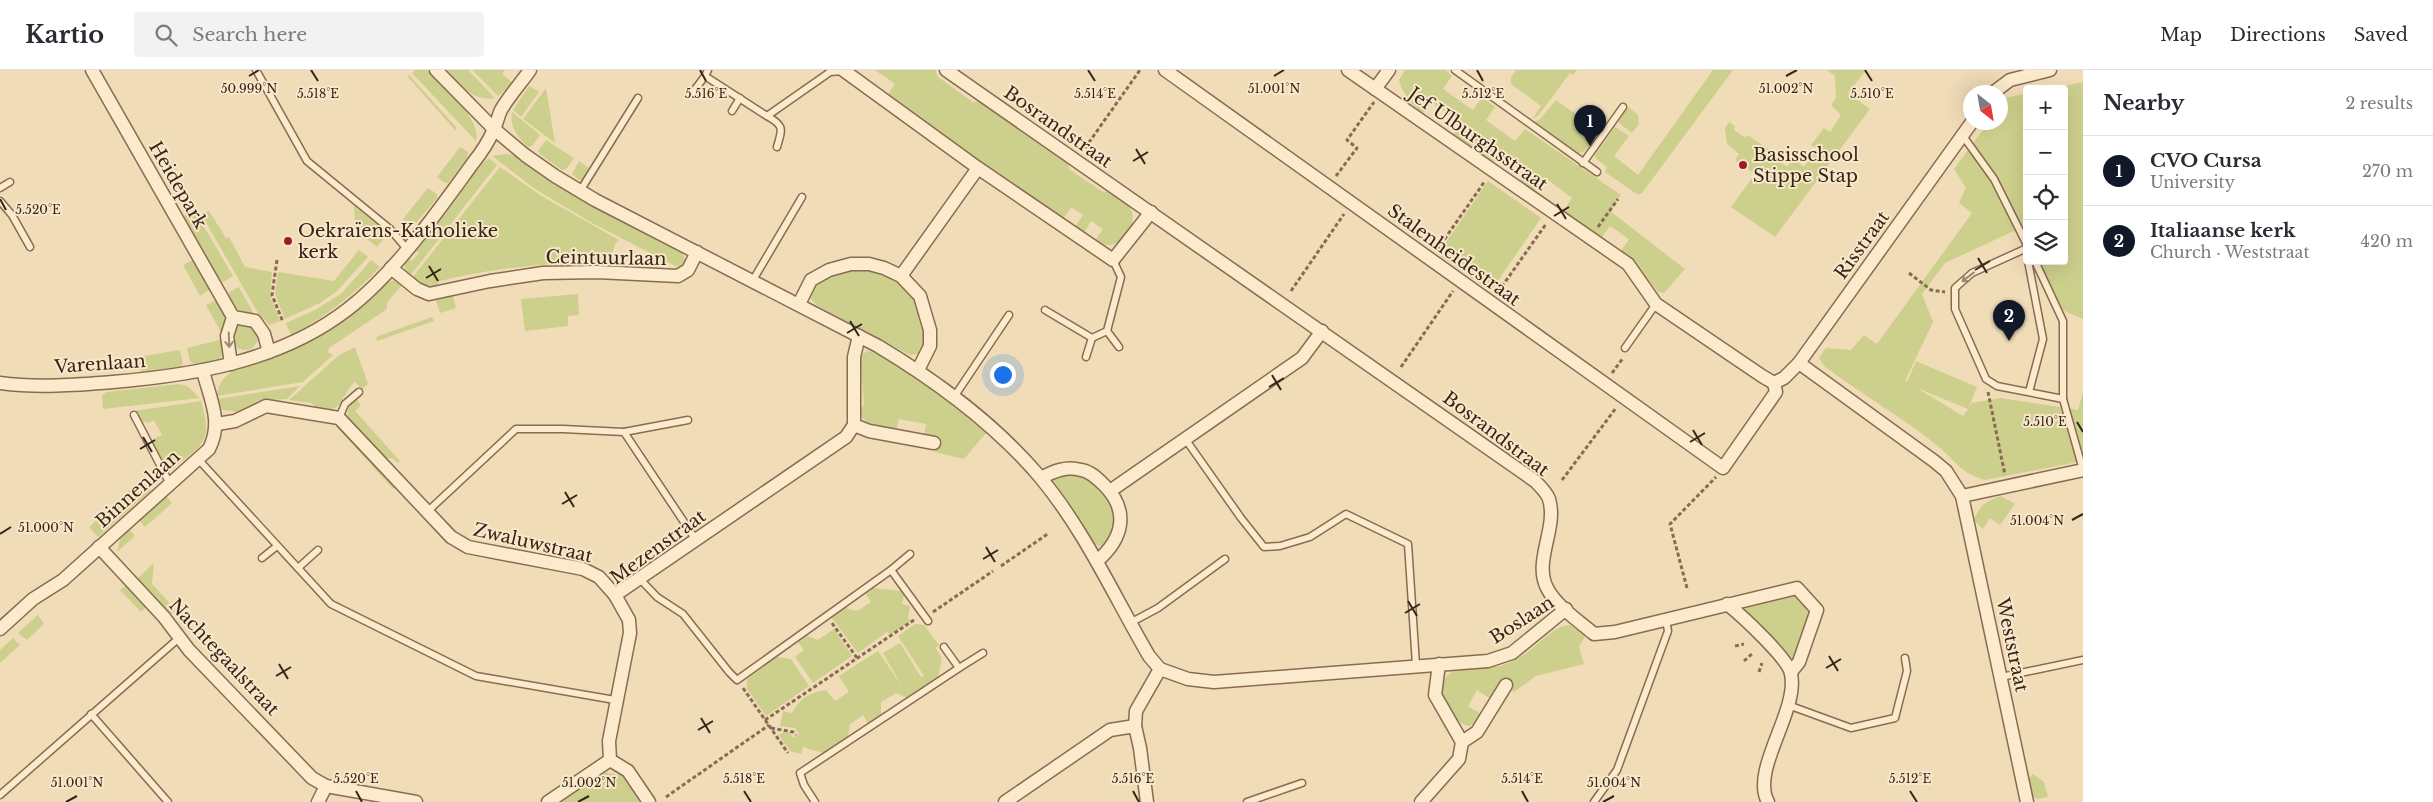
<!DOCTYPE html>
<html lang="en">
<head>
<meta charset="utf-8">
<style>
	:root { --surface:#fff; --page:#f2f2f3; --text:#2b2b33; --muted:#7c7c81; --line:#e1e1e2; --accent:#111827 }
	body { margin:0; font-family:"Libre Baskerville",serif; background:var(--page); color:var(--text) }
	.controls { position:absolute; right:15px; top:15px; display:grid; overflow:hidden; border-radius:5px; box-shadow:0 5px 20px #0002 }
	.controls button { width:45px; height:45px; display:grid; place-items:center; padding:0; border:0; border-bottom:1px solid var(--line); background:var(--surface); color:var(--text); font:25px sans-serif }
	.compass { position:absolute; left:1963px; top:15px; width:45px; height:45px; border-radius:50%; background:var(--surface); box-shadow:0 5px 20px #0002; rotate:149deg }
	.you { position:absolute; left:1002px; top:304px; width:18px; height:18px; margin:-12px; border:4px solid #fff; border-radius:50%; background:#1a73e8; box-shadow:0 0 0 8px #1a73e833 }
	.badge { display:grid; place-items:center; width:32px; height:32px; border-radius:50%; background:var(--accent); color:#fff; font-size:16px; font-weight:700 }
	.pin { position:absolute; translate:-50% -41px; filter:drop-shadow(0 1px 2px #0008) }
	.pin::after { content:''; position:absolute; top:26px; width:18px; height:15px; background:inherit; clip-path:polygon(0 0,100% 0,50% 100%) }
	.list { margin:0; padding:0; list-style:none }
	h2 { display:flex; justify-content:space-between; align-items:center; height:65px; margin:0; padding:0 20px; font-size:21px }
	h2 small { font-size:16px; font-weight:400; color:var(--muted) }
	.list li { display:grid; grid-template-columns:32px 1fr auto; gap:15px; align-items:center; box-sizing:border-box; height:70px; padding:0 20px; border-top:1px solid var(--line) }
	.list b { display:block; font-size:19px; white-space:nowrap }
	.list p { margin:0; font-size:16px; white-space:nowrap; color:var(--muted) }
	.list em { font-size:16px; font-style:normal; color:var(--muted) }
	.icon { flex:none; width:28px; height:28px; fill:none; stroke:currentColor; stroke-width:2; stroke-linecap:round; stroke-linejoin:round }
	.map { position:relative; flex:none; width:2083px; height:732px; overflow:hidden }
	header { display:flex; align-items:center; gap:30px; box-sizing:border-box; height:70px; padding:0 25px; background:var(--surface); border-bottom:1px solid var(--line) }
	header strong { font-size:24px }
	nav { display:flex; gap:28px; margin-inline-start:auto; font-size:18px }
	.search { width:350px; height:45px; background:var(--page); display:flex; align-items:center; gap:12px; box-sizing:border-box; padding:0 18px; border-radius:5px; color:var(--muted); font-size:19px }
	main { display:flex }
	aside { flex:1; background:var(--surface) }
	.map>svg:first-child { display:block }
</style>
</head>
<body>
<header>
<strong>Kartio</strong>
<div class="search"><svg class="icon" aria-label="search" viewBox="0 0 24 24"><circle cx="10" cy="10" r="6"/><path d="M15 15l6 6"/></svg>Search here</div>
<nav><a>Map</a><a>Directions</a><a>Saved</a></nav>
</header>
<main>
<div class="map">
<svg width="2083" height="732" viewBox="0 0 2083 732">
	<rect width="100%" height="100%" fill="#f1dcb8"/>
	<g fill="#cdcf8c" fill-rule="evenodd">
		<path d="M415,0H427C442,16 482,49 476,71L412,3Z"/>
		<path d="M447,0H468L495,28C473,32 461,15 447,0Z"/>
		<polygon points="472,0 505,0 502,4 513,13 498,26"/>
		<path d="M875,0H935L938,7L973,32L980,31L1068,92L1069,99L1103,122L1109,121C1115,125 1123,130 1128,135C1140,149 1127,172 1111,175C1106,176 1100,173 1095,171L1103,159L1091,151L1084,163L1075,157L1083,145L1071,137L1063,149L887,26L895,14Z"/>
		<path d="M1405,0H1446L1452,6L1443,19L1473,40L1482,27L1495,37L1486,50L1515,71L1525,59L1621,125L1610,141L1685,199L1664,223L1658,222L1636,194L1621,181L1629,169L1610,156L1601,168L1563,141L1572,128L1544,107L1534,120L1519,111L1528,98L1503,81L1493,93L1453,64L1461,52L1431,32L1423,44C1411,34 1403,25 1399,10Z"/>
		<polygon points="1516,0 1577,0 1573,5 1570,3 1538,46 1532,49 1541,36 1511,14 1511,7"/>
		<polygon points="1713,0 1733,0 1642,123 1638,125 1605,102 1607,97 1596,89 1595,85 1615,57 1629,66 1614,86 1638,105"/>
		<polygon points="1827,0 1866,0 1848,23 1870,39 1775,167 1731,137 1755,104 1735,90 1739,84 1727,74 1725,58 1729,52 1735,56 1734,60 1745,68 1748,65 1775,84 1775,88 1787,97 1793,88 1804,97 1817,79 1811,75 1824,58 1830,62 1841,45 1831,35 1836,28 1835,6"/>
		<polygon points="409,5 456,57 456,61 407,6"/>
		<polygon points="2083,12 2083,249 2053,236 2032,191 2064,191 2064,19 2050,19"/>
		<polygon points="529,16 539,22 521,47 513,40"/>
		<polygon points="546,18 555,73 523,49"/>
		<path d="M2027,23V181L2016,160L1945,193L1922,224L1933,252L1905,311L1907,312L1916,291L1977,317L1969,337L1972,333L2001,328L2078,340L2083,322V391L1985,410C1959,402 1957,392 1939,377C1903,348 1862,324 1825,297L1819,288L1826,278L1851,280L1864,265L1877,274L1972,143L1959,133L1966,118L1954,99L1988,53L2000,52L2001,35L2006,28ZM1917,318L1968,339L1963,346Z"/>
		<polygon points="1556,30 1600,61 1584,82 1578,83 1534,52 1540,49"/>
		<polygon points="1628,37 1638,45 1639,54 1632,63 1618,52"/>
		<path d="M512,42L540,65L532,76L528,77C517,66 510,58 512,42Z"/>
		<polygon points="546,70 574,88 566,99 562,100 541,85 538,81"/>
		<polygon points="460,77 468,82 467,88 448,113 445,113 437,107"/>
		<polygon points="506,84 514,85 564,119 681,181 686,191 681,199 592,153 535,119 492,86"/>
		<path d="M489,88L497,95L410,206C404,200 403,194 408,188L412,191L419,183L415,179L483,93Z"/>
		<polygon points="579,91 589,98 583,110 579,110 572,104"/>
		<path d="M500,97L540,125L619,170L615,174L612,184L618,193C557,191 499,197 440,211L436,216L421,215L412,208Z"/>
		<polygon points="1488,111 1541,148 1491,221 1438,184"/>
		<polygon points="428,118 437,124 437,128 416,153 410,155 403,149"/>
		<polygon points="354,136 388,163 377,177 367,169 368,164 355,153"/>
		<polygon points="195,141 233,206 223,212 218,208 184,149 185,142"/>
		<polygon points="209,141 226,168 229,167 245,197 272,202 270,226 280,251 269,255 258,243 201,144"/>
		<polygon points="359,180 368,187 337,221 320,233 285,249 275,224 278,202 334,211"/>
		<path d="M371,190L380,197C354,225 325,247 291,265L286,253L317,239L342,223Z"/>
		<polygon points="191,191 195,191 210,219 200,226 183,195"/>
		<path d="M859,198C878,201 903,206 914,225C917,231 919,240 921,247C926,260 927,272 919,284L910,285L816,235L809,226C818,205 839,203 859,198Z"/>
		<path d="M395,210L403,214L387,233V239L329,278L328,282L333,285L303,312L217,326C218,313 224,307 234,300C300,280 336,260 386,213Z"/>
		<path d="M239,217L255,246C243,243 228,237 229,222Z"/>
		<polygon points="578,224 579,245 568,246 568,256 525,261 521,229"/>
		<polygon points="453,225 456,238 440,243 436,231 438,227"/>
		<polygon points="214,231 217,231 225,244 223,266 206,235"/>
		<polygon points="432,247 434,251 377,271 376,267"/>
		<circle cx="245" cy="267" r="13"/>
		<polygon points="223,269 224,283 218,290 195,295 190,291 187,278"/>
		<path d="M355,277L368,314L362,319L355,312C338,328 345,343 318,339L311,333L289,330L338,286Z"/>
		<polygon points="180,280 183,294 181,297 144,304 139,299 137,287"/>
		<path d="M867,281C893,283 964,344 986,363L964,389L935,382L938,368L924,366L926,354L899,349L896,361L871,355L861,347V339L864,334L860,287Z"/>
		<polygon points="179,314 187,316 200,328 103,339 102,326 106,322"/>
		<polygon points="300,316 287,329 258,331 237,342 219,339 217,329"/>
		<path d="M356,329L361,335L355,341L400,391L398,393L392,388H385L349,349C346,339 349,336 356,329Z"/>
		<path d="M201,331C213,374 204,372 173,399L164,397L153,372L154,369L162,365L154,350L148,353L142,351L134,341Z"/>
		<polygon points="338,354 396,416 393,419 336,356"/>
		<path d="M1058,403C1066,403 1074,403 1081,406C1101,415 1123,444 1113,466C1111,470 1105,474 1102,477L1095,474L1053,411Z"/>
		<polygon points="141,410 151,420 98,467 89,457"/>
		<polygon points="166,426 172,433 145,457 139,450"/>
		<path d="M2001,426L2015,434L2000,455L1990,448L1983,459L1974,450C1980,435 1986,431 2001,426Z"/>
		<polygon points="129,459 135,466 117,482 120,469"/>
		<polygon points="154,493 152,514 176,540 173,543 168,543 137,509"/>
		<polygon points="125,516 137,523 148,535 141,542 120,520"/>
		<polygon points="873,518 901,521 904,525 902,534 910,536 908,548 910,551 890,565 887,562 858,583 832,548 845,538 857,541 871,532 866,524"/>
		<polygon points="1795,524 1812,543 1794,592 1742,537"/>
		<polygon points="38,545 44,554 27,570 18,563"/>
		<path d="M915,554L924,555L939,575L935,578L942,588L938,607L906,628L896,623L881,632V645L868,653L863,645L850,654L848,667L823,683L803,677L801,684L790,681L779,665L784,662L790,663L793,668L799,664L795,658L780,656L783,641L792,643C801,627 809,623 826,620L835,631L849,622L839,606L878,581L903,618L883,583L900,573L921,607L924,606L898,566Z"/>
		<path d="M1569,555L1586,565L1579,577L1584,594L1536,606L1514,622L1510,619L1512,614L1503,610L1491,629L1477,620L1468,636L1481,644L1476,653L1469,656C1447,651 1427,610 1458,599C1470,595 1487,598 1500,596C1506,595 1512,591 1518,588C1537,579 1548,558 1569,555Z"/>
		<polygon points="834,559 852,586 813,613 795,587 804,580 798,572 807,566 818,570"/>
		<polygon points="13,568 20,575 0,593 0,580"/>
		<polygon points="777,587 791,589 809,616 766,646 747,619 747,609"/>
		<polygon points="602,702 624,706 642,732 558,732"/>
		<polygon points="2033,704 2044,712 2048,727 2036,729 2033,726 2029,709"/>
	</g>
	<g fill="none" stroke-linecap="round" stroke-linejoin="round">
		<defs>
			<g id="service">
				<polyline points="256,0 307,91 390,159 407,179"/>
				<polyline points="708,0 705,6 767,46 830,2 843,1"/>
				<polyline points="1455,0 1597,102"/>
				<polyline points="693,22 705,6"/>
				<polyline points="732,41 740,28"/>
				<path d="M767,46C785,56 782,59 777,77"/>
				<polyline points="1963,66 1994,109 2027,175"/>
				<polyline points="1583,93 1623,37"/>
				<polyline points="0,118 10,112"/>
				<polyline points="580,121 638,28"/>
				<polyline points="0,131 12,145 30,177"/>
				<polyline points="2027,178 1972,203 1955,218 1955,239 1986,309 1997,316 2063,329"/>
				<polyline points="2028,191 2043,269 2029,322"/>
				<polyline points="2035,191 2063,251 2063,329 2083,400"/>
				<polyline points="753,210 802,127"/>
				<polyline points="1045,240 1092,268 1107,261 1121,207 1113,190"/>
				<polyline points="1107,261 1119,277"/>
				<polyline points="1625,278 1656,234"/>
				<polyline points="1086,287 1092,268"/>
				<polyline points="954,327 1009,245"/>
				<polyline points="134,345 170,414"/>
				<polyline points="339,348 345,334 359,322"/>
				<polyline points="624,362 688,350"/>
				<polyline points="1186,370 1241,448 1264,477 1280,476 1310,467 1346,444 1408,474 1416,595"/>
				<polyline points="198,389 331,534 476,606 615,630"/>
				<polyline points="428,441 516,359 563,359 624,362 696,470"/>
				<polyline points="262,488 277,476"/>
				<polyline points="298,498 318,480"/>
				<polyline points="891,500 910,484"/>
				<polyline points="640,509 657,527 683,544 729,602 737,610 891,500 928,551"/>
				<polyline points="1130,553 1158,538 1225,489"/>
				<polyline points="959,598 983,583"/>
				<polyline points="2001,607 2083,590"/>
				<polyline points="1788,635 1851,658 1895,648 1907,601 1905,588"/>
				<polyline points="91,644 168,732"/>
				<polyline points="0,725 179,568"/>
				<polyline points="815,732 804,715 800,703 959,598 944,577"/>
				<polyline points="1247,732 1302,713"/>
				<polyline points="1594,732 1617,700 1668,561 1666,550"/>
			</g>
			<g id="minor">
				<polyline points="92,0 233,247 227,266 231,294"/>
				<path d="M436,0L494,59L525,85L555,106L595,130L878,276C938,312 994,353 1040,407C1085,461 1114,526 1149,586L1160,599"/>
				<polyline points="843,0 978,98 1113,190 1151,142"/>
				<path d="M946,0L1535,411C1540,416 1547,423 1549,429C1558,458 1533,491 1547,518C1556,536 1579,551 1594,564L1615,562L1797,518L1817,540L1799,592L1791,602"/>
				<polyline points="1165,0 1723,398 1776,322 1774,313"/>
				<polyline points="1348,0 1628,194 1656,234 1762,306 1774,313"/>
				<polyline points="1375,19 1389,0"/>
				<polyline points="1994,22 2010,10 2050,0"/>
				<polyline points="391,198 417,219 429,224 490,211 543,203 597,202 678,206 688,200 697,182"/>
				<polyline points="901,206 978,98"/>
				<polyline points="799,234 811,210 829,200 851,194 869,194 884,198 901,206 920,226 930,260 930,276 918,300"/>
				<polyline points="233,247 255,251 264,264 269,282"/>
				<polyline points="1799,293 1934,391 1946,401 1962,426 2027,732"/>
				<path d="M0,313C37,318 76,315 113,312C195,305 281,291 348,239C395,203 438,141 473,93C481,83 488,73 493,61C497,54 498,46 501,40C509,26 521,13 530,0"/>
				<polyline points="1774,313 1784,308 1799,293 1972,52"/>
				<polyline points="217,354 235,351 266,336 339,348 451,467 468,477 583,499 599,507 615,525"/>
				<polyline points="854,355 869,361 934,373"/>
				<path d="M1041,408C1054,401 1066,396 1081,400C1090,401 1098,409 1104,415C1130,441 1123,469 1097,491"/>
				<polyline points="1110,421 1302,288 1322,261"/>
				<polyline points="1962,426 2083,400"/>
				<polyline points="99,477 164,547 189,580 312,708 326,716 416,732"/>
				<path d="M1727,534C1740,544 1789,589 1791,604C1799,641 1750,700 1768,732"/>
				<path d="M0,559L33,529L63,510L209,379C223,352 210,329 203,301"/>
				<polyline points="1160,599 1188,609 1214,612 1488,591 1512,583 1566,539"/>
				<polyline points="1462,672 1477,662 1506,615"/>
				<polyline points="610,690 609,671 630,563 629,550 615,525 846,367 854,355 854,287 859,266"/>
				<polyline points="318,732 326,716"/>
				<polyline points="548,732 610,690 628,701 649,732"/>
				<polyline points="1005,732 1110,660 1135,656"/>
				<polyline points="1147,732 1140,678 1135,656 1136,641 1160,599"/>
				<polyline points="1421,732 1459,689 1462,672 1435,625 1439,594"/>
			</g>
		</defs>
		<use href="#service" stroke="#886b52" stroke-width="9"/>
		<use href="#minor" stroke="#886b52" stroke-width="15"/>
		<g stroke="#886b52" stroke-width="3" stroke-dasharray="4 2.5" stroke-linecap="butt">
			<polyline points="1085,78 1140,0"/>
			<polyline points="1336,106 1357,78 1347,70 1374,32"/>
			<polyline points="1598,157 1618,129"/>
			<polyline points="1437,180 1485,111"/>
			<polyline points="277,190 272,225 283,252"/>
			<polyline points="1909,203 1931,220 1945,222"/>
			<polyline points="1291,221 1344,144"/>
			<polyline points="1498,222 1546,154"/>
			<polyline points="1401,297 1453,221"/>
			<polyline points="1612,303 1623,288"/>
			<polyline points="1988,322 2005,405"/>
			<polyline points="1562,410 1616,338"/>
			<polyline points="1001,496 1049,463"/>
			<polyline points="1687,518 1670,454 1716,407"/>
			<polyline points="933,542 993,501"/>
			<polyline points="832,553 857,588"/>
			<polyline points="1735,576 1744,574"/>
			<polyline points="1744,591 1753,583"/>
			<polyline points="1759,602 1762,593"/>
			<polyline points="743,618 788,683"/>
			<polyline points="765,650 914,550"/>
			<polyline points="771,658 793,662 796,665"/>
			<polyline points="666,727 769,655"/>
		</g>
		<use href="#service" stroke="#fceacc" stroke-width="6"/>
		<use href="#minor" stroke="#fceacc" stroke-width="12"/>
	</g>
	<defs><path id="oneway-shaft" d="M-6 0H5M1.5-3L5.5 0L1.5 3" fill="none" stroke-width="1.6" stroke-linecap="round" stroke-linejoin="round" transform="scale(1.25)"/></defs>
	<g stroke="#998872">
		<use href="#oneway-shaft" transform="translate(1968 207) rotate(142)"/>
		<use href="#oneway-shaft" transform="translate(229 270) rotate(88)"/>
	</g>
	<path fill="none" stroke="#362519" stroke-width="2" d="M311,0L318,11M700,0L706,11M1088,0L1095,11M1477,0L1483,11M1865,0L1872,11M249,6L259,0M1274,6L1284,0M1786,6L1797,0M1136,79L1145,94M1133,91L1148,82M0,129L6,140M1557,134L1566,149M1554,146L1569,137M1978,188L1987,203M429,196L438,211M1975,200L1990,191M426,208L441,199M850,251L859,266M847,263L862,254M1272,305L1281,320M1269,317L1284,308M2077,352L2083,362M1693,360L1702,375M143,367L152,382M1690,372L1705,363M140,379L155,370M565,422L574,437M562,434L577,425M2072,450L2083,444M0,464L11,457M986,477L995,492M983,489L998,480M1408,531L1417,546M1405,543L1420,534M1829,586L1838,601M279,594L288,609M1826,598L1841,589M276,606L291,597M701,648L710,663M698,660L713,651M356,721L362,732M744,721L751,732M1133,721L1139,732M1522,721L1528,732M1910,721L1917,732M66,732L77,726M578,732L589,726M1603,732L1614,726"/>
	<g fill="#9c1d28" stroke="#f8e7c9" stroke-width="2">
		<circle cx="1743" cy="95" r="5"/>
		<circle cx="288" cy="171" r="5"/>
	</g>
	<g text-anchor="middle" stroke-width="4" stroke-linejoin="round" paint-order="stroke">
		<g font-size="18" fill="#362519" stroke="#f8e7c9">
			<text transform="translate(1058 57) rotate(35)" y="6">Bosrandstraat</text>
			<text transform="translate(1478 69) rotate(35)" y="6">Jef Ulburghsstraat</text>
			<text transform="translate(178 115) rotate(60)" y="6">Heidepark</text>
			<text transform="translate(1862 175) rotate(-54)" y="6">Risstraat</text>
			<text transform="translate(1454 185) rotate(36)" y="6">Stalenheidestraat</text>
			<text transform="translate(606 188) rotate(1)" y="6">Ceintuurlaan</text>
			<text transform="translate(100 294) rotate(-4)" y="6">Varenlaan</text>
			<text transform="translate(1496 364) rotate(37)" y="6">Bosrandstraat</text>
			<text transform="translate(138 419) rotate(-42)" y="6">Binnenlaan</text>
			<text transform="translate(533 473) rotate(13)" y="6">Zwaluwstraat</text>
			<text transform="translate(658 477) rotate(-36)" y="6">Mezenstraat</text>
			<text transform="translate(1522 550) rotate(-33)" y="6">Boslaan</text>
			<text transform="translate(2012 575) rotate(78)" y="6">Weststraat</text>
			<text transform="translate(224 587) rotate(47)" y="6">Nachtegaalstraat</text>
		</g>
		<g font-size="18" fill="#362519" stroke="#f8e7c9" text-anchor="start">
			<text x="1753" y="91">Basisschool<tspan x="1753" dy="21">Stippe Stap</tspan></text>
			<text x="298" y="167">Oekraïens-Katholieke<tspan x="298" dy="21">kerk</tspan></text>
		</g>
	</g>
	<g font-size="12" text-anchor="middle" fill="#362519" stroke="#f8e7c9" stroke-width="4" stroke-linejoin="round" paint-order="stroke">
		<text x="1786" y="23">51.002°N</text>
		<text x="249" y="23">50.999°N</text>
		<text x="1274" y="23">51.001°N</text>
		<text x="318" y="28">5.518°E</text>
		<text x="706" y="28">5.516°E</text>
		<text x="1095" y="28">5.514°E</text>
		<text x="1483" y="28">5.512°E</text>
		<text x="1872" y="28">5.510°E</text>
		<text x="38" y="144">5.520°E</text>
		<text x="2045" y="356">5.510°E</text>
		<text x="2037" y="455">51.004°N</text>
		<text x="46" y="462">51.000°N</text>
		<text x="356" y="713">5.520°E</text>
		<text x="744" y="713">5.518°E</text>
		<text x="1133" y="713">5.516°E</text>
		<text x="1522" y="713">5.514°E</text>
		<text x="1910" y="713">5.512°E</text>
		<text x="77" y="717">51.001°N</text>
		<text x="589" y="717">51.002°N</text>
		<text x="1614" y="717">51.004°N</text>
	</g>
</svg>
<div class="controls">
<button>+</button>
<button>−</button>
<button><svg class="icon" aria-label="locate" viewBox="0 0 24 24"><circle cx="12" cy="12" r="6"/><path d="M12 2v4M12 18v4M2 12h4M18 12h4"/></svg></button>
<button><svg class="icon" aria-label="layers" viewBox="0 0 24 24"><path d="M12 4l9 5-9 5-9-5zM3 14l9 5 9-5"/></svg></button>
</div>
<svg class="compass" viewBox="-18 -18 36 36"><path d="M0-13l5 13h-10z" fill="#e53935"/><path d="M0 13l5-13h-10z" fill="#7c7c81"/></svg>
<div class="you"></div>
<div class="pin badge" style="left:1590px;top:76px">1</div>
<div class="pin badge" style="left:2009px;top:271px">2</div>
</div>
<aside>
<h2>Nearby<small>2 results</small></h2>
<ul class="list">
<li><span class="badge">1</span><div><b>CVO Cursa</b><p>University</p></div><em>270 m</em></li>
<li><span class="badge">2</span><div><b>Italiaanse kerk</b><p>Church · Weststraat</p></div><em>420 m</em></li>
</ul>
</aside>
</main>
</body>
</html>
